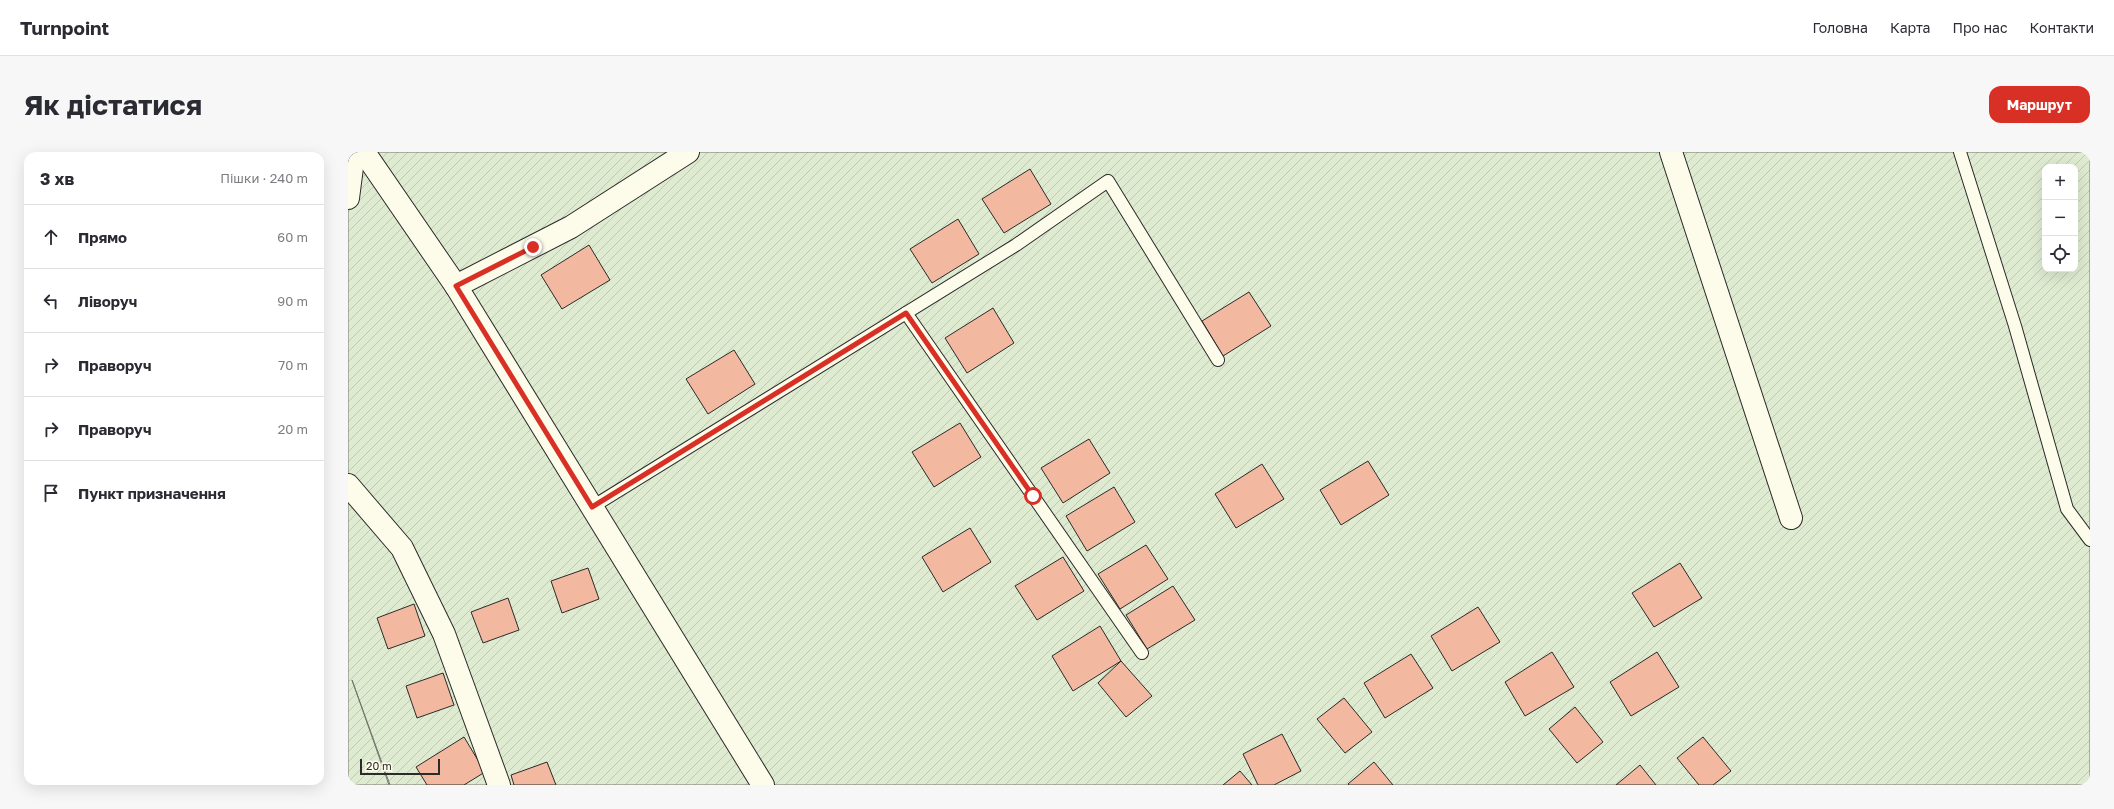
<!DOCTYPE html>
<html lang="uk">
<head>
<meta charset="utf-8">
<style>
	:root { --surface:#fff; --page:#f7f7f7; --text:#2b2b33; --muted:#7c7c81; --line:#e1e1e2; --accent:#d93025 }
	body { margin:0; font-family:"Golos Text",sans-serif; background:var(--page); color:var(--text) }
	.controls { position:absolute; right:12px; top:12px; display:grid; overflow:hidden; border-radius:8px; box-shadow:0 4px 16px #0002 }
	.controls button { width:36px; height:36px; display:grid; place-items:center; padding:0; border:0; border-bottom:1px solid var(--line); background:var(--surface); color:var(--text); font:20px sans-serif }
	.scale { position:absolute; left:12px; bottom:10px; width:80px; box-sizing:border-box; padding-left:4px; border:2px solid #2b2b2b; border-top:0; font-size:11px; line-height:14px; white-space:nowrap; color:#2b2b2b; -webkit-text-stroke:3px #fdfbea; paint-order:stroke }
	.stop { position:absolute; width:12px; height:12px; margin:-9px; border:3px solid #d93025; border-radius:50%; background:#fff }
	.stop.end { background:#d93025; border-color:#fff; box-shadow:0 1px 4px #0008 }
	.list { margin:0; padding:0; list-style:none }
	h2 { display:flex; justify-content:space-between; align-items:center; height:52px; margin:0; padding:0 16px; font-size:17px }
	h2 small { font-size:13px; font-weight:400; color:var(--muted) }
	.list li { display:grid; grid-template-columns:26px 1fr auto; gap:12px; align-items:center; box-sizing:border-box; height:64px; padding:0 16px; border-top:1px solid var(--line) }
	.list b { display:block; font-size:15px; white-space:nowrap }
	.list em { font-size:13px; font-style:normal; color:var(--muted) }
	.icon { flex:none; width:22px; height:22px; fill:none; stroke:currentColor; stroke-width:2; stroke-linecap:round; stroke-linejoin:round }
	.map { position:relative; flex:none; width:1742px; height:633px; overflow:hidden; border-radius:12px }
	header { display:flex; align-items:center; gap:24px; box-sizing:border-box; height:56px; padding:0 20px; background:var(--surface); border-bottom:1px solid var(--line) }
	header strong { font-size:19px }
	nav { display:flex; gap:22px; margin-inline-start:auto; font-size:14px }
	.intro { display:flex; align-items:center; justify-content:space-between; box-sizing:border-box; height:96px; padding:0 24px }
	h1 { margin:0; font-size:28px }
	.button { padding:10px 18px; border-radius:12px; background:var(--accent); color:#fff; font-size:14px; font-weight:700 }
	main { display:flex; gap:24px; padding:0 24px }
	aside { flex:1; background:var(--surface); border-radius:12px; box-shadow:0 4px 16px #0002 }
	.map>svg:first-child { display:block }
</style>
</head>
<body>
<header>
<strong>Turnpoint</strong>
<nav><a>Головна</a><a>Карта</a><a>Про нас</a><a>Контакти</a></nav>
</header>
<div class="intro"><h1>Як дістатися</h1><a class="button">Маршрут</a></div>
<main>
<aside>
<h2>3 хв<small>Пішки · 240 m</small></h2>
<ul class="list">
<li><svg class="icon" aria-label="ahead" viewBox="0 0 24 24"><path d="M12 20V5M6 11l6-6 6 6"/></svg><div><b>Прямо</b></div><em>60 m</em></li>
<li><svg class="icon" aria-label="left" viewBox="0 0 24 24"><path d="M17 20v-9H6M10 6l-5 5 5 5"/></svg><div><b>Ліворуч</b></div><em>90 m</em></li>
<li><svg class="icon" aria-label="right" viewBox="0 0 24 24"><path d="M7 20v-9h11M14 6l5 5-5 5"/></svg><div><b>Праворуч</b></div><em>70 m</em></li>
<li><svg class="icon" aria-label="right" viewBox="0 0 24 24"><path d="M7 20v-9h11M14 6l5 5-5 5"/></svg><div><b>Праворуч</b></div><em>20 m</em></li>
<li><svg class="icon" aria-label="arrive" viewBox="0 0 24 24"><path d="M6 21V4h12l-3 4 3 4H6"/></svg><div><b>Пункт призначення</b></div></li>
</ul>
</aside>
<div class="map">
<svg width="1742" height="633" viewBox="0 0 1742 633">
	<defs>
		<pattern id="garden-furrows" width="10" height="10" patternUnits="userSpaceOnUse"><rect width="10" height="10" fill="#deebd1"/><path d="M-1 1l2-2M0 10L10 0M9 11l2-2" fill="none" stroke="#bfcab4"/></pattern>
	</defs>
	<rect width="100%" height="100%" fill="#fdfbea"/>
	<path fill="url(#garden-furrows)" stroke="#74746e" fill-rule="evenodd" d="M0,0H1742V633H42L4,528L41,633H0ZM1697,15H1727V117H1697Z"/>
	<g fill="#f2b8a0" stroke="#2b2b2b">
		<polygon points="682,17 703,52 656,81 634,47"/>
		<polygon points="610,67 631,102 584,131 562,97"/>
		<polygon points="241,93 262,128 214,157 193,123"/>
		<polygon points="901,140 923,174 875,204 854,169"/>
		<polygon points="645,156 666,191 619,221 597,186"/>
		<polygon points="386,198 407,232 360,262 338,227"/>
		<polygon points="612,271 633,305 586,335 564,300"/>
		<polygon points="741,287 762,321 715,351 693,316"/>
		<polygon points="1020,309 1041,343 993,373 972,338"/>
		<polygon points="914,312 936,347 888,376 867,342"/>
		<polygon points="766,335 787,370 739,399 718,364"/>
		<polygon points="622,376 643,410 595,440 574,405"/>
		<polygon points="798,393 820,427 772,457 750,422"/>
		<polygon points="715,405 736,439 689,468 667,434"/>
		<polygon points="1332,411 1354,446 1306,475 1284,441"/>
		<polygon points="240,416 251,447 214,461 203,429"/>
		<polygon points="825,434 847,468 799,497 778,463"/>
		<polygon points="160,446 171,478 135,491 123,460"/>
		<polygon points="66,452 77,484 40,497 29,466"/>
		<polygon points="1130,455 1152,490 1104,519 1083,484"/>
		<polygon points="752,474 773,509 725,539 704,504"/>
		<polygon points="1204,500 1226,535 1177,564 1157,530"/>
		<polygon points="1309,500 1331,535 1283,564 1262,530"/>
		<polygon points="1063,502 1085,536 1037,566 1016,531"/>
		<polygon points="773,509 804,544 778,565 750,531"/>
		<polygon points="95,521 106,553 69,566 58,534"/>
		<polygon points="996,546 1024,580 997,601 969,567"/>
		<polygon points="1227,555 1255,590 1229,611 1201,577"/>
		<polygon points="934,582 953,619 926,633 910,633 895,602"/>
		<polygon points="116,585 137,620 116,633 79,633 68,615"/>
		<polygon points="1355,585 1383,619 1365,633 1351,633 1329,606"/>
		<polygon points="199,610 208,633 166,633 163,623"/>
		<polygon points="1026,610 1045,633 1001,633 1000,632"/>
		<polygon points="1292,613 1308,633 1268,633"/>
		<polygon points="892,619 904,633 875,633"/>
	</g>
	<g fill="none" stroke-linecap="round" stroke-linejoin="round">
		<defs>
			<g id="service">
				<polyline points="1612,0 1667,174 1719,357 1742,388"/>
				<polyline points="558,161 794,501"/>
				<polyline points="244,355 668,93 760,29 870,208"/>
			</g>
			<g id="minor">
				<polyline points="16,0 108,134 415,633"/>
				<polyline points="1323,0 1443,366"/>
				<polyline points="0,46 6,0"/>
				<polyline points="108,134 223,75 340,0"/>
				<polyline points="0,333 54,396 96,482 151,633"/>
			</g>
		</defs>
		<use href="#service" stroke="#2b2b2b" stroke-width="14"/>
		<use href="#minor" stroke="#2b2b2b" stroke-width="24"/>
		<use href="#service" stroke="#fdfbea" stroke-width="12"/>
		<use href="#minor" stroke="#fdfbea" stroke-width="22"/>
	</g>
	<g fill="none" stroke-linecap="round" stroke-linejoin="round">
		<polyline stroke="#d93025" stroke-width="5" points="185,95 108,134 244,355 558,161 685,344"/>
	</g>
</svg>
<div class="controls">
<button>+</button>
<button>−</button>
<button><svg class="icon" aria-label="locate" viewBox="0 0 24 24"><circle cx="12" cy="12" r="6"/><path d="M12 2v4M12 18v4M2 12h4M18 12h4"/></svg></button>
</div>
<div class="scale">20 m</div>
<div class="stop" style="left:685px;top:344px"></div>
<div class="stop end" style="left:185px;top:95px"></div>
</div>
</main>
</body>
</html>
